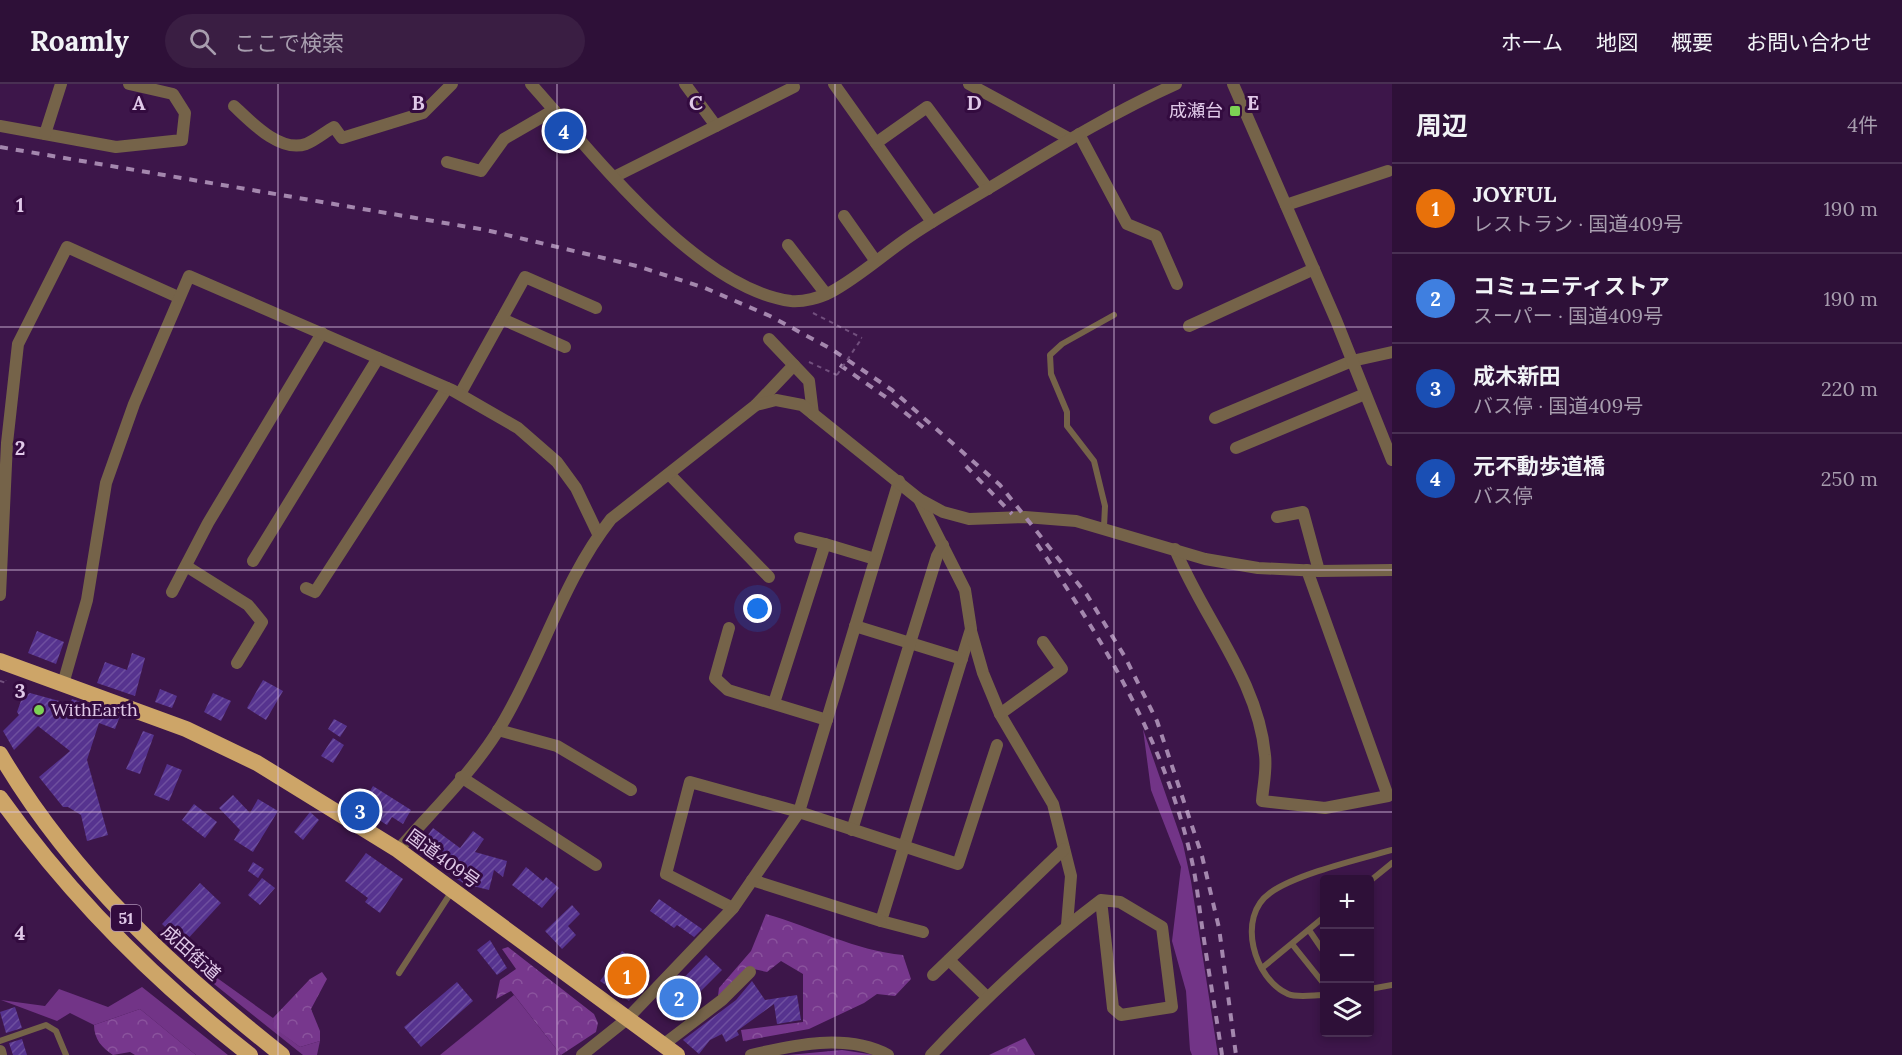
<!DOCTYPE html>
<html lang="ja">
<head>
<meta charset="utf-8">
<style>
	:root { --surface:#2e1038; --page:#3a1e43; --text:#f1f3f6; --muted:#a79dae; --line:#493053; --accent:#2563eb }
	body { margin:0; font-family:Lora,"Noto Sans JP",serif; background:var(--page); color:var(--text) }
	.controls { position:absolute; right:18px; bottom:18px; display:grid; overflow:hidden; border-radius:6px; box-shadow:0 3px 9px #0003 }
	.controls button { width:54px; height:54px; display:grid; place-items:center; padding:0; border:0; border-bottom:2px solid var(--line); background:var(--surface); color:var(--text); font:30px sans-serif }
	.you { position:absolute; left:758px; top:525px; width:21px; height:21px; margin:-15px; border:4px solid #fff; border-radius:50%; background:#1a73e8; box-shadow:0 0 0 9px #1a73e833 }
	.badge { display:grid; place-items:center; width:39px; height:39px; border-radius:50%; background:var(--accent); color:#fff; font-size:20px; font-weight:700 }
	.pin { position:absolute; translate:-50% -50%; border:3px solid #fff; box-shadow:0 2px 6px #0006 }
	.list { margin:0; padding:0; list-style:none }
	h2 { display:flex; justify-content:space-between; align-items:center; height:78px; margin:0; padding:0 24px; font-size:26px }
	h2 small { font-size:20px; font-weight:400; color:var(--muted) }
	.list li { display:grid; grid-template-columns:39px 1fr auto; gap:18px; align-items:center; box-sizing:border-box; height:90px; padding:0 24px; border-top:2px solid var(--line) }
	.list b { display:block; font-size:22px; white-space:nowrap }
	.list p { margin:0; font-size:20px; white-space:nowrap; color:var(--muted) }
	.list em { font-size:20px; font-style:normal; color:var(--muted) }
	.icon { flex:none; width:33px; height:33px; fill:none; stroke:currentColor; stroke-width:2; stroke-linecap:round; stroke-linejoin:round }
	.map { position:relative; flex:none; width:1392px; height:971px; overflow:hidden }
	header { display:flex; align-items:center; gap:36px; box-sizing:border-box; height:84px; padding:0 30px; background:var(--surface); border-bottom:2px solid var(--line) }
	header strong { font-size:28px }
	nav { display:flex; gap:33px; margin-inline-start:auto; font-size:21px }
	.search { width:420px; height:54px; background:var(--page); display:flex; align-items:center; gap:15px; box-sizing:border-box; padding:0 21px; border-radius:33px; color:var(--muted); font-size:22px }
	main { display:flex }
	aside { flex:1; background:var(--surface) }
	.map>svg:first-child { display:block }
</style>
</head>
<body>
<header>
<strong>Roamly</strong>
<div class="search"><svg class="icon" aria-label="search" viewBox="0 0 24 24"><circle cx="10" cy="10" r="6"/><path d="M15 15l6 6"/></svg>ここで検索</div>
<nav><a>ホーム</a><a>地図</a><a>概要</a><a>お問い合わせ</a></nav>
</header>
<main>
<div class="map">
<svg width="1392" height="971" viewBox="0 0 1392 971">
	<defs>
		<pattern id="forest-crowns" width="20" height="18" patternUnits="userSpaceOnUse" patternTransform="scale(1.5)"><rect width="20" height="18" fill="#77378d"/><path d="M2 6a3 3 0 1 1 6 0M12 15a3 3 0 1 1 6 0" fill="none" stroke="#8a539d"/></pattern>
		<pattern id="building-hatch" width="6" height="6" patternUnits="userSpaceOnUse" patternTransform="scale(1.5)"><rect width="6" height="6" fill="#56338f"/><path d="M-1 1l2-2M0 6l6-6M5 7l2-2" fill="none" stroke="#6e4f9f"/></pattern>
	</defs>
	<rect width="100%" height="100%" fill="#3d164a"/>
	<g fill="#723487">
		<polygon points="1143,645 1183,760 1191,797 1218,971 1192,971 1190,966 1186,907 1172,857 1181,783 1151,706"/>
		<polygon points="213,891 273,934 275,944 300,963 320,957 317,971 303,971 209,896"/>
		<polygon points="142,903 228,971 196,971 140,925 94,941 70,929 57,937 1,916 45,922 59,905 108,923"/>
		<polygon points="514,911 561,971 440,971"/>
	</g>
	<g fill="url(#forest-crowns)">
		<path d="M766,830C812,843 856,867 903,871L911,895L895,912L877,910L864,919L809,945L743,957L741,946L803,938V890L781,877L767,888L749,884L718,912L719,904L751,867Z"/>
		<polygon points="508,863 594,930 598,939 596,948 561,971 511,907 496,915 500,896 516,885 502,865"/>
		<polygon points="322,888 327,895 311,925 320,947 320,957 300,963 274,944 273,934 310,895"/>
		<path d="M140,925L196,971H135L130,968L113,971C102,964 94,955 94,941Z"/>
		<polygon points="1025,954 1035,971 989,971"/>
		<polygon points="842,966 875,971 788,971"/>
	</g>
	<g fill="url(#building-hatch)">
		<polygon points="37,547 64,558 56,580 28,569"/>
		<polygon points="132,569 145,574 135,612 97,599 105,578 127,586"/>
		<polygon points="263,596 283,607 266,636 247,624"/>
		<polygon points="160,605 177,612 172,624 155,618"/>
		<polygon points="30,609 70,620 72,615 120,632 115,645 99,639 87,676 108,751 87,757 81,731 68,723 63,723 39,693 70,667 38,642 14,666 3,647 19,631 17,628 22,614"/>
		<polygon points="213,609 231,617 221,637 204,628"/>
		<polygon points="334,635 347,642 340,653 328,645"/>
		<polygon points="143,647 154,651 140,690 126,685"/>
		<polygon points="333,654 344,661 333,679 321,672"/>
		<polygon points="167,680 182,686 169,717 154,711"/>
		<polygon points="373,702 411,726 403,740 392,733 387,741 360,724"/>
		<polygon points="233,711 250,729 258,715 278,727 253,768 234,756 240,746 219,724"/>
		<polygon points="194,720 217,738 205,754 182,736"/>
		<polygon points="310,728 319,736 303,756 294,748"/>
		<polygon points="433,744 460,764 473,747 484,755 475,768 507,777 503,793 494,786 489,806 465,800 452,792 455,788 420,762"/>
		<polygon points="366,769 403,795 380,829 365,818 368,814 345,797"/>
		<polygon points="253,778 264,785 258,794 248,787"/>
		<polygon points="526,783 543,797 546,793 559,804 542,824 512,801"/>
		<polygon points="262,794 275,804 260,821 248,811"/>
		<polygon points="200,799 221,819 183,860 162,840"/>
		<polygon points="659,815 702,845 694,853 677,841 674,844 650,827"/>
		<polygon points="572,821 580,830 568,842 576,851 562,865 545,847"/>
		<polygon points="490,856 507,884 497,891 477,866"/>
		<polygon points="622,867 650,887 629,917 600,897"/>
		<polygon points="706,871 722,886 680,928 665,913"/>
		<polygon points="752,897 765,916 797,911 801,936 777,940 774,920 737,947 739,951 726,958 722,950 710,956 699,970 683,956 736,916"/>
		<polygon points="457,898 473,917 421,963 404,943"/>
		<polygon points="15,923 22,944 6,949 0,928"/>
		<polygon points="22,955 27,971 13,971 9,959"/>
	</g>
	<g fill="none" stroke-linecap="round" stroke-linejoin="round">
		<g stroke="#714f7d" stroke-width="2" stroke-dasharray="4.5 4.5" stroke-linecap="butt">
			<polyline points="813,229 862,254"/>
			<polyline points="809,278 837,291"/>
			<polyline points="0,597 6,599 6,596"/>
		</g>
		<g stroke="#756349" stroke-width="6">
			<polyline points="1104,443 1105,422 1094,377 1067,342 1067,328 1051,290 1050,271 1062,260 1114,231"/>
			<polyline points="1370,797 1392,779"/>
			<polyline points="1309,846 1324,868"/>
			<polyline points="1292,860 1324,900"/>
			<polyline points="1262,884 1324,833"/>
			<polyline points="399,889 452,807"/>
			<polyline points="1370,905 1392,901"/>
			<path d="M1324,911C1314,911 1297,914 1288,910C1254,895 1236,833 1270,809C1296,790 1360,775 1392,766"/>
			<polyline points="0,957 46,941 56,947 66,971"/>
		</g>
		<g stroke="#756349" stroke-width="12">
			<polyline points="685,0 716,42"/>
			<polyline points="834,0 932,138"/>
			<polyline points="969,0 1070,55"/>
			<path d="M234,22C251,38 280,69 306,60C316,56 325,48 334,43L342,54L423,29L452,0"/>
			<polyline points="0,42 116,63 182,56 185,29 173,10 129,0"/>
			<polyline points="45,50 61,0"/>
			<polyline points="1079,50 1127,140 1156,152 1177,200"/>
			<polyline points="876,59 927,23 988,105"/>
			<polyline points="447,78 481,87 504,55 554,26"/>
			<polyline points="614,93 794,3"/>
			<polyline points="1286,121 1388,87"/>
			<polyline points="844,132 875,176"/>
			<polyline points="788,161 826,210"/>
			<polyline points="502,235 565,263"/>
			<polyline points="1189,242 1314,185"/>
			<polyline points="769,255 809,297 813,330"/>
			<polyline points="460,310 525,193 596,224"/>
			<polyline points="756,321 794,281"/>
			<polyline points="1215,334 1352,277 1392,268"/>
			<polyline points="1236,364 1365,310"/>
			<polyline points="669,390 769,493"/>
			<polyline points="919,415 965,506 971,545 881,837 923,848"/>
			<polyline points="1277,433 1303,428 1319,487"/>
			<polyline points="800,454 825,460"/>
			<path d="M1175,465C1203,534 1258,595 1265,671C1267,686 1263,702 1262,717L1325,724L1388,712L1307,486"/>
			<polyline points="253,477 378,274"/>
			<polyline points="186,482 248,521 262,538 237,579"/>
			<polyline points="306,504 315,508 447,304"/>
			<polyline points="172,508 208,439 322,249"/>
			<polyline points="0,511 7,359 18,260 67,163 178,213"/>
			<polyline points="855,542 962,575"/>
			<polyline points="729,544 715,594 728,606 827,636"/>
			<polyline points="971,547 983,589 1000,630 1053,720 1071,792 1067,841"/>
			<polyline points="63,600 87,516 106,399 134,320 189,192 452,306 518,344 557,378 576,404 598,450"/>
			<polyline points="774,619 825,460 875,475"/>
			<polyline points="1000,630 1062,585 1043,558"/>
			<polyline points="498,646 557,662 631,706"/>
			<polyline points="461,693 596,781"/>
			<polyline points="852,746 937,472 943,461"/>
			<polyline points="752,796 881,837"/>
			<polyline points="733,824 666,790 690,698 799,728 958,780 997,661"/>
			<polyline points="949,876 987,913"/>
			<polyline points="933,891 1064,765"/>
			<polyline points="663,961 722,916 750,888"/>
			<polyline points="0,967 1,971"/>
			<polyline points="582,971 627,935 733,824 799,728 899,397"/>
			<path d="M751,971C794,961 846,949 888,971"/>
			<path d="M931,971C984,915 1040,862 1101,816L1120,818L1162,843L1172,923L1121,931L1113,924L1101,816"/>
		</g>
		<g stroke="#756349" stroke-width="12">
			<path d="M531,0C592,68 697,205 791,217C803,218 820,214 831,208C859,193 885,169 912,151C943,130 977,112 1009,92C1063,59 1118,26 1176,0"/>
			<polyline points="1233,0 1336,236 1392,376"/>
			<path d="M398,766C433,726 475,686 502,640C542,573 563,496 611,435L756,321L776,316L802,321L919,415L943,428L969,435L1025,433L1076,437L1205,475L1258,484L1319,487L1392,486"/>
		</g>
		<g stroke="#cda568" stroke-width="16">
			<polyline points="0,577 186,645 257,679 398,766 677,971"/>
			<path d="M0,670C71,791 173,885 282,971"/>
			<path d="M0,714C70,812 155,897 250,971"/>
		</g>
		<g stroke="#a487ae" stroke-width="4" stroke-dasharray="8 8" stroke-linecap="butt">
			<polyline points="0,63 486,146 637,182 705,204 770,232 833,266 892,306 1000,401 1087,511 1125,573 1157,637 1202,772 1219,844 1236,971"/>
			<polyline points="840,281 887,314 924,344"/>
			<polyline points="966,382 1012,430"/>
			<path d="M1037,460C1104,557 1164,657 1191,773C1197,798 1199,824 1203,849C1209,890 1216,930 1222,971"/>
		</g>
		<polyline stroke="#714f7d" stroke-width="2" stroke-dasharray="4.5 4.5" stroke-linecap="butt" points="837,291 862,254"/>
	</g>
	<path fill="none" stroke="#e0c9e8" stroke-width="1.5" stroke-opacity="0.55" d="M278,0V971M557,0V971M835,0V971M1114,0V971M0,243H1392M0,486H1392M0,728H1392"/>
	<g fill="#7cd154" stroke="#330b3f" stroke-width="2">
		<rect x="1229" y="21" width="12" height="12" rx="3"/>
		<circle cx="39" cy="626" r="6"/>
	</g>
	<g text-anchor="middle" stroke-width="6" stroke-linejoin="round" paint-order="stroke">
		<rect fill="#330b3f" stroke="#ac90b5" stroke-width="1.5" x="111" y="821" width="30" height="26" rx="4.5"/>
		<g font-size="16" font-weight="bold" fill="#e0c9e8">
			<text x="126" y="840">51</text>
		</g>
		<g font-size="18" fill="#e0c9e8" stroke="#330b3f" text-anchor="end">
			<text x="1223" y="33">成瀬台</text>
			<text x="51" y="632" text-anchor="start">WithEarth</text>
		</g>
		<g font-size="18" fill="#e0c9e8" stroke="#330b3f">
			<text transform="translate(443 775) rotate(36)" y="6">国道409号</text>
			<text transform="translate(191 869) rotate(42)" y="6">成田街道</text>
		</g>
	</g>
	<g font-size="20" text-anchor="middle" font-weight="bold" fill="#e0c9e8" stroke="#330b3f" stroke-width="6" stroke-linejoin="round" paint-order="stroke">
		<text x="139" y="26">A</text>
		<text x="418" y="26">B</text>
		<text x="696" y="26">C</text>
		<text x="974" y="26">D</text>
		<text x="1253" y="26">E</text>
		<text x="20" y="128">1</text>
		<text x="20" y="371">2</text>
		<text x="20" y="614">3</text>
		<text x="20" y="856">4</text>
	</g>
</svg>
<div class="controls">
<button>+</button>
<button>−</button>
<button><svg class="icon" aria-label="layers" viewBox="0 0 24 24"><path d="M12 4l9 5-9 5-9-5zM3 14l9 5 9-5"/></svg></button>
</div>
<div class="you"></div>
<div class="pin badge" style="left:627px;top:892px;background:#e8710a">1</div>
<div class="pin badge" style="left:679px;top:914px;background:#3f7fe0">2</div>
<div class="pin badge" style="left:360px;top:727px;background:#1a4fb4">3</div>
<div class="pin badge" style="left:564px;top:47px;background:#1a4fb4">4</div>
</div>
<aside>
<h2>周辺<small>4件</small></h2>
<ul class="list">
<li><span class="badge" style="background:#e8710a">1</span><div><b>JOYFUL</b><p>レストラン · 国道409号</p></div><em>190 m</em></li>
<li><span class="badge" style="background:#3f7fe0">2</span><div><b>コミュニティストア</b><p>スーパー · 国道409号</p></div><em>190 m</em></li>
<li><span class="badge" style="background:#1a4fb4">3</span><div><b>成木新田</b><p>バス停 · 国道409号</p></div><em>220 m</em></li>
<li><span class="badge" style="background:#1a4fb4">4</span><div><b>元不動歩道橋</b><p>バス停</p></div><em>250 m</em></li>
</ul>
</aside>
</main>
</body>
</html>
